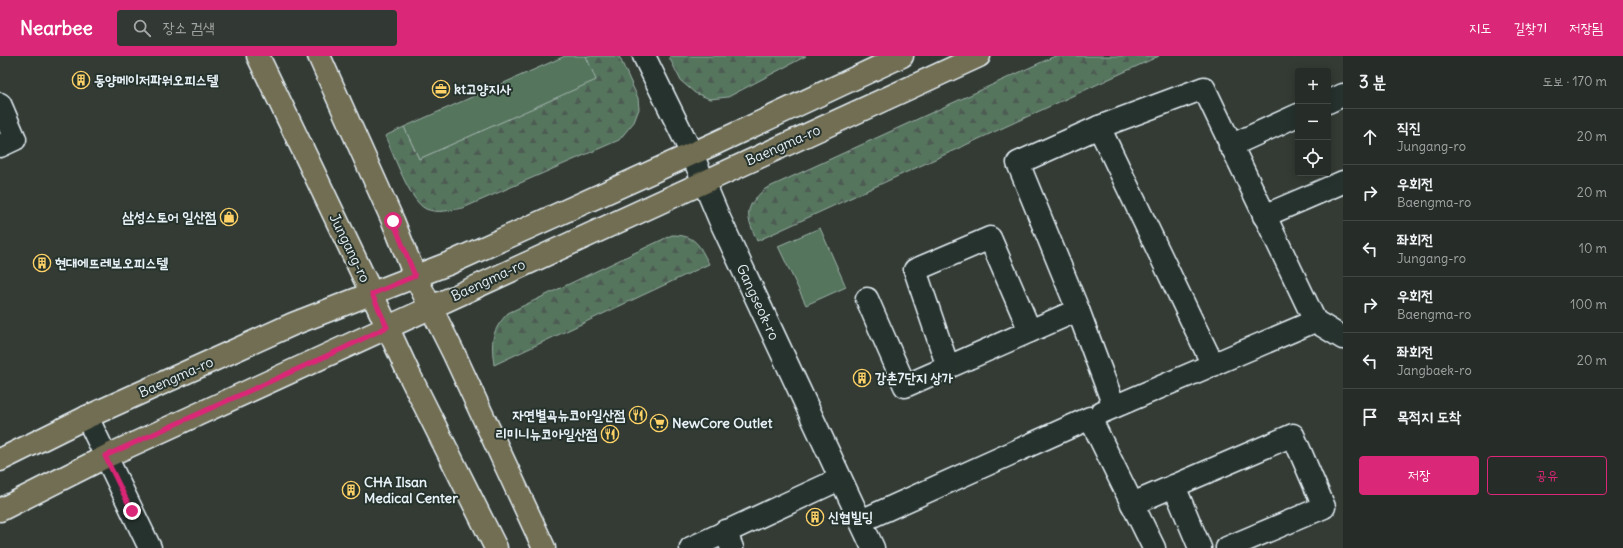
<!DOCTYPE html>
<html lang="ko">
<head>
<meta charset="utf-8">
<style>
	:root { --surface:#262c27; --page:#323833; --text:#f1f3f6; --muted:#a4a7a7; --line:#424844; --accent:#db2777 }
	body { margin:0; font-family:Delius,"Poor Story",sans-serif; background:var(--page); color:var(--text) }
	.controls { position:absolute; right:12px; top:12px; display:grid; overflow:hidden; border-radius:4px; box-shadow:0 2px 10px #0003 }
	.controls button { width:36px; height:36px; display:grid; place-items:center; padding:0; border:0; border-bottom:1px solid var(--line); background:var(--surface); color:var(--text); font:20px sans-serif }
	.stop { position:absolute; width:12px; height:12px; margin:-9px; border:3px solid #db2777; border-radius:50%; background:#fff }
	.stop.end { background:#db2777; border-color:#fff; box-shadow:0 1px 4px #0008 }
	.list { margin:0; padding:0; list-style:none }
	h2 { display:flex; justify-content:space-between; align-items:center; height:52px; margin:0; padding:0 16px; font-size:17px }
	h2 small { font-size:13px; font-weight:400; color:var(--muted) }
	.list li { display:grid; grid-template-columns:26px 1fr auto; gap:12px; align-items:center; box-sizing:border-box; height:56px; padding:0 16px; border-top:1px solid var(--line) }
	.list b { display:block; font-size:15px; white-space:nowrap }
	.list p { margin:0; font-size:13px; white-space:nowrap; color:var(--muted) }
	.list em { font-size:13px; font-style:normal; color:var(--muted) }
	.actions { display:flex; gap:8px; padding:12px 16px }
	.actions a { flex:1; padding:9px 0; border:1px solid var(--accent); border-radius:4px; text-align:center; font-size:14px; color:var(--accent) }
	.actions .main { background:var(--accent); color:#fff }
	.icon { flex:none; width:22px; height:22px; fill:none; stroke:currentColor; stroke-width:2; stroke-linecap:round; stroke-linejoin:round }
	.map { position:relative; flex:none; width:1343px; height:492px; overflow:hidden }
	header { display:flex; align-items:center; gap:24px; box-sizing:border-box; height:56px; padding:0 20px; background:var(--accent); color:#fff }
	header strong { font-size:19px }
	nav { display:flex; gap:22px; margin-inline-start:auto; font-size:14px }
	.search { width:280px; height:36px; background:var(--page); display:flex; align-items:center; gap:10px; box-sizing:border-box; padding:0 14px; border-radius:4px; color:var(--muted); font-size:15px }
	main { display:flex }
	aside { flex:1; background:var(--surface) }
	.map>svg:first-child { display:block }
</style>
</head>
<body>
<header>
<strong>Nearbee</strong>
<div class="search"><svg class="icon" aria-label="search" viewBox="0 0 24 24"><circle cx="10" cy="10" r="6"/><path d="M15 15l6 6"/></svg>장소 검색</div>
<nav><a>지도</a><a>길찾기</a><a>저장됨</a></nav>
</header>
<main>
<div class="map">
<svg width="1343" height="492" viewBox="0 0 1343 492">
	<defs>
		<pattern id="forest-firs" width="22" height="20" patternUnits="userSpaceOnUse"><rect width="22" height="20" fill="#55745d"/><path d="M5 1l3.5 6h-7zM16 11l3.5 6h-7z" fill="#4d5c53"/></pattern>
	</defs>
	<rect width="100%" height="100%" fill="#333b34"/>
	<filter id="ink" filterUnits="userSpaceOnUse"><feTurbulence type="fractalNoise" baseFrequency=".025" numOctaves="2"/><feDisplacementMap in="SourceGraphic" scale="8" xChannelSelector="R" yChannelSelector="G"/><feConvolveMatrix kernelMatrix="1 2 1 2 8 2 1 2 1" color-interpolation-filters="sRGB"/></filter>
	<g filter="url(#ink)">
		<g fill="#55745d" stroke="#9eb2aa">
			<polygon points="565,0 586,0 597,24 419,103 404,71"/>
			<polygon points="820,172 846,231 806,249 778,190"/>
		</g>
		<g fill="url(#forest-firs)" stroke="#9eb2aa">
			<path d="M586,0H619L638,42L639,53L634,66L619,84L463,152C451,154 438,158 426,153C410,146 393,97 385,80L404,71L419,103L596,24Z"/>
			<polygon points="671,0 806,0 728,41 710,43 695,37 681,25 669,1"/>
			<path d="M1055,0H1159L757,185C747,160 742,153 765,133Z"/>
			<path d="M672,179C696,179 699,189 709,208L494,309C491,285 491,275 508,257Z"/>
		</g>
		<g fill="none" stroke-linecap="round" stroke-linejoin="round">
			<defs>
				<g id="minor">
					<polyline points="644,0 692,98 719,162 873,492"/>
					<polyline points="1328,46 1343,39"/>
					<polyline points="0,48 15,83 0,90"/>
					<polyline points="1099,71 1213,309"/>
					<polyline points="1230,90 1298,59"/>
					<polyline points="1264,160 1343,126"/>
					<polyline points="867,243 905,330 1078,254"/>
					<polyline points="948,311 915,214 990,182 1030,275"/>
					<polyline points="1114,350 1078,254 1018,107 1099,71 1204,32 1315,265"/>
					<polyline points="1102,356 1315,265 1343,282"/>
					<polyline points="87,361 150,492"/>
					<polyline points="1174,430 1200,492"/>
					<polyline points="1132,448 1293,379 1324,451 1227,492"/>
					<polyline points="861,465 1090,362 1154,492"/>
					<polyline points="725,475 732,492"/>
					<polyline points="691,492 840,423"/>
				</g>
				<g id="major">
					<polyline points="258,0 372,238 409,318 496,492"/>
					<polyline points="319,0 393,165 415,220 454,298 544,492"/>
					<polyline points="0,404 87,361 293,268 450,207 716,87 902,0"/>
					<polyline points="0,454 105,401 979,0"/>
				</g>
			</defs>
			<use href="#minor" stroke="#e8f1f8" stroke-width="25"/>
			<use href="#major" stroke="#e8f1f8" stroke-width="25"/>
			<use href="#minor" stroke="#26332d" stroke-width="22"/>
			<use href="#major" stroke="#726e52" stroke-width="22"/>
		</g>
	</g>
	<g fill="none" stroke-linecap="round" stroke-linejoin="round" filter="url(#ink)">
		<polyline stroke="#db2777" stroke-width="5" points="132,455 105,400 344,292 387,271 372,238 415,220 393,165"/>
	</g>
	<defs>
		<symbol id="building-ring" viewBox="-11 -11 22 22"><circle r="9.5" fill="#26332d" stroke="#ffd166" stroke-width="1.5"/><path d="M-4-6H4V6H1V3H-1V6H-4ZM-2.5-4.3h1.7v1.8h-1.7ZM.8-4.3h1.7v1.8H.8ZM-2.5-1h1.7V.8h-1.7ZM.8-1h1.7V.8H.8Z" fill="#ffd166"/></symbol>
		<symbol id="office-ring" viewBox="-11 -11 22 22"><circle r="9.5" fill="#26332d" stroke="#ffd166" stroke-width="1.5"/><path d="M-6-3h4V-5.5h4V-3h4V5H-6ZM-1-4.5V-3h2v-1.5ZM-6 0V1H6V0Z" fill="#ffd166"/></symbol>
		<symbol id="shop-ring" viewBox="-11 -11 22 22"><circle r="9.5" fill="#26332d" stroke="#ffd166" stroke-width="1.5"/><path d="M-5-2.5h2.3a2.7 3.5 0 0 1 5.4 0H5L5.5 6h-11ZM-1.5-2.5h3a1.5 2.3 0 0 0-3 0Z" fill="#ffd166"/></symbol>
		<symbol id="restaurant-ring" viewBox="-11 -11 22 22"><circle r="9.5" fill="#26332d" stroke="#ffd166" stroke-width="1.5"/><path d="M-5-6h1v4h1v-4h1v4h1v-4h1v5L-1.5 .5V6h-2V.5L-5-1ZM5-6V6H3V1.5H1.5Q1.5-4 5-6Z" fill="#ffd166"/></symbol>
		<symbol id="supermarket-ring" viewBox="-11 -11 22 22"><circle r="9.5" fill="#26332d" stroke="#ffd166" stroke-width="1.5"/><path d="M-6-5.5h2.5l.6 2H6L4.5 2H-2.5L-4.4-4H-6ZM-1.5 3.2a1.3 1.3 0 1 0 .1 0ZM3 3.2a1.3 1.3 0 1 0 .1 0Z" fill="#ffd166"/></symbol>
	</defs>
	<g fill-rule="evenodd">
		<use href="#building-ring" x="71" y="14" width="20" height="20"/>
		<use href="#office-ring" x="431" y="23" width="20" height="20"/>
		<use href="#shop-ring" x="219" y="151" width="20" height="20"/>
		<use href="#building-ring" x="32" y="197" width="20" height="20"/>
		<use href="#building-ring" x="852" y="312" width="20" height="20"/>
		<use href="#restaurant-ring" x="628" y="349" width="20" height="20"/>
		<use href="#supermarket-ring" x="649" y="357" width="20" height="20"/>
		<use href="#restaurant-ring" x="600" y="368" width="20" height="20"/>
		<use href="#building-ring" x="341" y="424" width="20" height="20"/>
		<use href="#building-ring" x="805" y="451" width="20" height="20"/>
	</g>
	<g text-anchor="middle" stroke-width="4" stroke-linejoin="round" paint-order="stroke">
		<g font-size="14" font-weight="bold" fill="#e8f1f8" stroke="#26332d" text-anchor="start">
			<text x="94" y="29">동양메이저파워오피스텔</text>
			<text x="454" y="38">kt고양지사</text>
			<text x="216" y="166" text-anchor="end">삼성스토어 일산점</text>
			<text x="55" y="212">현대에뜨레보오피스텔</text>
			<text x="875" y="327">강촌7단지 상가</text>
			<text x="625" y="364" text-anchor="end">자연별곡뉴코아일산점</text>
			<text x="672" y="372">NewCore Outlet</text>
			<text x="597" y="383" text-anchor="end">리미니뉴코아일산점</text>
			<text x="364" y="431">CHA Ilsan<tspan x="364" dy="16">Medical Center</tspan></text>
			<text x="828" y="466">신협빌딩</text>
		</g>
		<g font-size="14" fill="#e8f1f8" stroke="#26332d">
			<text transform="translate(783 89) rotate(-24)" y="5">Baengma-ro</text>
			<text transform="translate(350 192) rotate(64)" y="5">Jungang-ro</text>
			<text transform="translate(488 224) rotate(-25)" y="5">Baengma-ro</text>
			<text transform="translate(758 246) rotate(65)" y="5">Gangseok-ro</text>
			<text transform="translate(176 321) rotate(-24)" y="5">Baengma-ro</text>
		</g>
	</g>
</svg>
<div class="controls">
<button>+</button>
<button>−</button>
<button><svg class="icon" aria-label="locate" viewBox="0 0 24 24"><circle cx="12" cy="12" r="6"/><path d="M12 2v4M12 18v4M2 12h4M18 12h4"/></svg></button>
</div>
<div class="stop" style="left:393px;top:165px"></div>
<div class="stop end" style="left:132px;top:455px"></div>
</div>
<aside>
<h2>3 분<small>도보 · 170 m</small></h2>
<ul class="list">
<li><svg class="icon" aria-label="ahead" viewBox="0 0 24 24"><path d="M12 20V5M6 11l6-6 6 6"/></svg><div><b>직진</b><p>Jungang-ro</p></div><em>20 m</em></li>
<li><svg class="icon" aria-label="right" viewBox="0 0 24 24"><path d="M7 20v-9h11M14 6l5 5-5 5"/></svg><div><b>우회전</b><p>Baengma-ro</p></div><em>20 m</em></li>
<li><svg class="icon" aria-label="left" viewBox="0 0 24 24"><path d="M17 20v-9H6M10 6l-5 5 5 5"/></svg><div><b>좌회전</b><p>Jungang-ro</p></div><em>10 m</em></li>
<li><svg class="icon" aria-label="right" viewBox="0 0 24 24"><path d="M7 20v-9h11M14 6l5 5-5 5"/></svg><div><b>우회전</b><p>Baengma-ro</p></div><em>100 m</em></li>
<li><svg class="icon" aria-label="left" viewBox="0 0 24 24"><path d="M17 20v-9H6M10 6l-5 5 5 5"/></svg><div><b>좌회전</b><p>Jangbaek-ro</p></div><em>20 m</em></li>
<li><svg class="icon" aria-label="arrive" viewBox="0 0 24 24"><path d="M6 21V4h12l-3 4 3 4H6"/></svg><div><b>목적지 도착</b></div></li>
</ul>
<div class="actions"><a class="main">저장</a><a>공유</a></div>
</aside>
</main>
</body>
</html>
